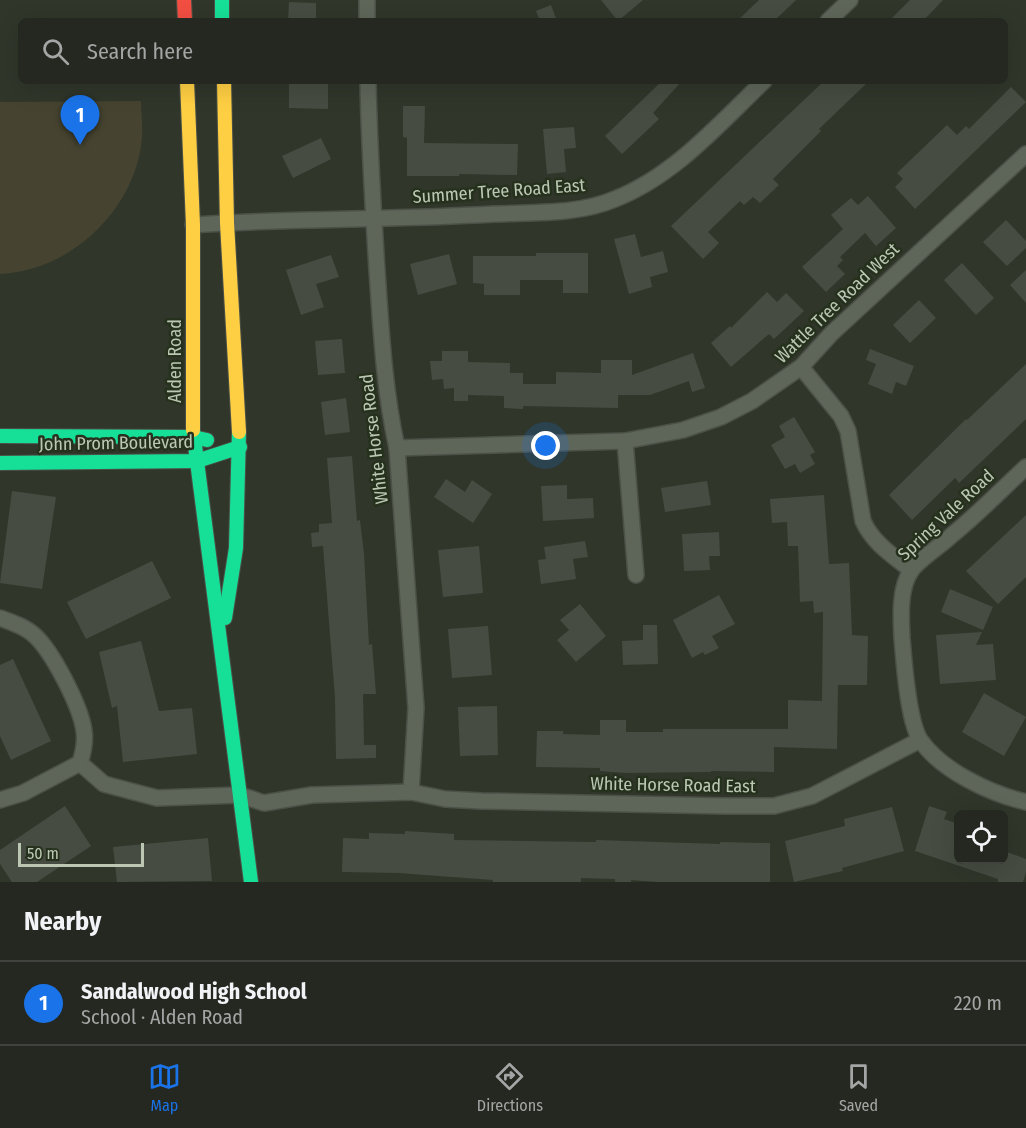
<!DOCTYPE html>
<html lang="en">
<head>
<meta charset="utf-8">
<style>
	:root { --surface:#242820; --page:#30342d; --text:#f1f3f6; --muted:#a3a6a5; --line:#41443e; --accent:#1a73e8 }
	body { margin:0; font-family:"Fira Sans Condensed",sans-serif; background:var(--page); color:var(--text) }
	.controls { position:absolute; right:18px; bottom:18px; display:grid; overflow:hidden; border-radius:9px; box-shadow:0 6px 24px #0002 }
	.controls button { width:54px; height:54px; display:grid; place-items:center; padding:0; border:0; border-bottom:2px solid var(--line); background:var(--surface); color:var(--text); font:30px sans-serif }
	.scale { position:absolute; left:18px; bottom:15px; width:126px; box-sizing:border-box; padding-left:6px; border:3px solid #bcc7b3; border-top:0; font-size:16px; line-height:21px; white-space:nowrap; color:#bcc7b3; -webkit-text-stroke:4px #26311d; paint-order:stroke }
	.you { position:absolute; left:546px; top:446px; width:21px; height:21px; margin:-15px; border:4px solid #fff; border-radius:50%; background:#1a73e8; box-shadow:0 0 0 9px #1a73e833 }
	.badge { display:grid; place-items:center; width:39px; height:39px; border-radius:50%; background:var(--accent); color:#fff; font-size:20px; font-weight:700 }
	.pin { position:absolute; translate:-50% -50px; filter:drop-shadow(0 2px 3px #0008) }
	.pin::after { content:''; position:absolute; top:32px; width:21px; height:18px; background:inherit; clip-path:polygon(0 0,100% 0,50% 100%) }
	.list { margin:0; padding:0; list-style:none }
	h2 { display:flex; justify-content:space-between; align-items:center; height:78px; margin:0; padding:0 24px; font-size:26px }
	h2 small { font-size:20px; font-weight:400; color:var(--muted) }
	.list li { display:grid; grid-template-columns:39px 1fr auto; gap:18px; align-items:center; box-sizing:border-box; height:84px; padding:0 24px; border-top:2px solid var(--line) }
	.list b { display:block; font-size:22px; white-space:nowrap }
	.list p { margin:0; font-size:20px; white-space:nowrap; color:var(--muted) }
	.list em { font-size:20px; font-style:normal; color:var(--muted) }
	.icon { flex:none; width:33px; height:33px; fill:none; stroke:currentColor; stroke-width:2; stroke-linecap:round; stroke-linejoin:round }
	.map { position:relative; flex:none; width:1026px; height:882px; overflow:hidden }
	.search { position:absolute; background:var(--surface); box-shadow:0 6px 24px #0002; left:18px; right:18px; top:18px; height:66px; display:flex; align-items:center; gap:15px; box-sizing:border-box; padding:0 21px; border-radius:9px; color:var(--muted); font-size:22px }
	.sheet { height:162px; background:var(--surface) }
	nav { display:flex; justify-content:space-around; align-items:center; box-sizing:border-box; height:84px; border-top:2px solid var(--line); background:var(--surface); font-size:16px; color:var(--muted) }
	nav a { display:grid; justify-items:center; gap:3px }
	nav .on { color:var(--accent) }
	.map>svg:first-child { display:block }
</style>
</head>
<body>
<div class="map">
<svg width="1026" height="882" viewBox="0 0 1026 882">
	<rect width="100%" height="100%" fill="#30362a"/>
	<path fill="#464430" d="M141,101C141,113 143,126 142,138C136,209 71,271 0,274V102Z"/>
	<g fill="#464c41">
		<polygon points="601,0 643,0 618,21"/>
		<polygon points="759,0 796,0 774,21 737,21"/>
		<polygon points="910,0 943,0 923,21 889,21"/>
		<polygon points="289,2 316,3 316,21 288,21"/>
		<polygon points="551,5 557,21 540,21 536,11"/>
		<polygon points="289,81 328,81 328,109 289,108"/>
		<polygon points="662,81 682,81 653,113 659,119 622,154 605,136"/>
		<polygon points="824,81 869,81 819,129 821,131 773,179 779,185 760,203 753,197 744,205 740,201 708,232 719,243 703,259 671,226"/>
		<polygon points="1011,87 1026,102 915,209 895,187 903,179 897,173 947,125 957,135 966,126 969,129"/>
		<polygon points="403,106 425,106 424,143 518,144 517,175 459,174 459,176 407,176 407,138 403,137"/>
		<polygon points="574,127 576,148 564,149 566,172 547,174 543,129"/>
		<polygon points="321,138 331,159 293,178 282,156"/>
		<polygon points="868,196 896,228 876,246 865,233 840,257 843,260 837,266 845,274 826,292 802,267 843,229 831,215 851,198 858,205"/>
		<polygon points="1006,220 1026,241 1026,248 1007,266 983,242"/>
		<polygon points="635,234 641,257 663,251 668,272 650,277 652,287 629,294 614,239"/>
		<polygon points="536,253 588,253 588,293 563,293 563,280 520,280 520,295 484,295 484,284 473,283 473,256 536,256"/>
		<polygon points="449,254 457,284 418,295 410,264"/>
		<polygon points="331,255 339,277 316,284 324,307 301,315 286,270"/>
		<polygon points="962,263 994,298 976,315 944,280"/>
		<polygon points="1026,270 1026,303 1010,285"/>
		<polygon points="767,292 777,302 786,293 804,311 774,339 769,334 731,367 711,343 730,326 731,328"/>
		<polygon points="919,300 936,318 910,343 893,325"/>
		<polygon points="342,339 345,373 318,375 315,341"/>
		<polygon points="870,349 914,366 906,386 896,382 892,394 868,384 876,364 866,360"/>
		<polygon points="442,351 468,351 468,362 510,363 510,373 523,373 523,384 556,384 556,372 601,373 601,360 632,360 632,375 693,353 705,388 692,392 689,381 650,395 618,395 618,408 523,406 523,409 504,408 504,396 468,395 468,401 454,401 454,388 444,389 443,379 432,380 430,361 442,361"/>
		<polygon points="1026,364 1026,419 959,483 955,478 912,520 889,495 966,419 967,420"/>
		<polygon points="346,398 350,432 325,435 321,402"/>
		<polygon points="794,417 815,452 810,455 815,464 800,473 795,464 785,469 771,445 785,437 779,426"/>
		<polygon points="352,456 357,521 360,520 364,554 369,645 372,644 376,694 363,694 364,745 376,745 376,758 336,759 335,698 323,546 312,547 311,533 319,532 319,524 332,523 327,458"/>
		<polygon points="446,479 465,492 472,480 492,494 473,523 434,497"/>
		<polygon points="707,481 711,505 665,512 661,488"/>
		<polygon points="567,485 567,499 593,498 594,518 543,521 541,486"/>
		<polygon points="12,491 56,497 42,589 0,583"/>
		<polygon points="824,495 829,564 849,563 852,635 868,636 867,685 838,685 837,749 774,747 774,772 711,771 711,772 625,773 600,771 600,768 536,767 537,731 563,731 563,734 600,735 600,720 626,720 626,732 663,732 663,729 788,729 788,700 822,701 823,612 814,613 813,601 800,602 798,546 788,546 787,522 772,523 770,499"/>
		<polygon points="1026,515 1026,577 998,604 966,571"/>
		<polygon points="719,532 720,556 709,556 710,570 684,571 682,534"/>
		<polygon points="585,541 588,557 573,559 576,579 541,584 538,560 546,559 544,547"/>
		<polygon points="479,546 483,593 443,597 438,550"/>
		<polygon points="152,561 171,598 86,639 67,602"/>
		<polygon points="950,589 993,607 983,630 941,612"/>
		<polygon points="719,595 735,624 712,636 719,648 705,655 703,652 692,658 673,620"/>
		<polygon points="580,604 606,636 576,662 557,640 569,630 560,620"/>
		<polygon points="643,625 657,625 658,664 623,665 622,641 643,640"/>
		<polygon points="488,626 492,675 452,678 448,629"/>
		<polygon points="982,632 976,645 993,644 996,680 940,684 936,635"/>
		<polygon points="141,641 159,711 192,708 197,754 123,762 117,706 112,708 99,652"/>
		<polygon points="13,659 51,741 11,760 0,736 0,665"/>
		<polygon points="984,693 1026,717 1004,756 962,732"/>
		<polygon points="497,706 498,755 460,756 458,707"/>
		<polygon points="65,806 91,846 37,882 12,882 0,864 0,850"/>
		<polygon points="929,806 947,812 944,819 958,824 958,860 1004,860 1004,851 1026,859 1026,872 1023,882 998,882 998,879 915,851"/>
		<polygon points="892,807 904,851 842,868 843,871 794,882 785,841 845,826 844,819"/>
		<polygon points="405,831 454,834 454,840 596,842 596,840 720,844 720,842 770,843 770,882 658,882 631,880 631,882 615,882 615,879 581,878 581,882 493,882 493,880 398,873 342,872 343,838 369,839 369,833 405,834"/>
		<polygon points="208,838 212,881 117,882 113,847"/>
	</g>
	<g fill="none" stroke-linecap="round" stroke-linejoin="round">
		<defs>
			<g id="street">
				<polyline points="367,0 367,21"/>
				<polyline points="828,21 850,0"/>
				<path d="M368,81C369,144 373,207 377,270C381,329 384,389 397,448L416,708L411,792"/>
				<path d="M193,225C293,218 394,220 494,214C533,212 578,215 615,199C674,176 719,124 764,81"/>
				<path d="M801,367L841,416L848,431L863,521C873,543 892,555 911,570"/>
				<polyline points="625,441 636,575"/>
				<polyline points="397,448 625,441 683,430 721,417 752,401 801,367 831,334 1026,154"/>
				<path d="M1026,467C1002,489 978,514 952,535C942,545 918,560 911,571C899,588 901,618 902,638C904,661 908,723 921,741C942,771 991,794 1026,802"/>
				<path d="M0,618C11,622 24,626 33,634C52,650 81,707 84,731C86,742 83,753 80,763"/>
				<polyline points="80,763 104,784 157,798 240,795 264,803 312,795 411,792 445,799 481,801 725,806 774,806 812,796 920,740"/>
				<polyline points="0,800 23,793 80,763"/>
			</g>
			<g id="fast">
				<polyline points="222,0 222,21"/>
				<polyline points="193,430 251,882"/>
				<polyline points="0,436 193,437 207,440"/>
				<polyline points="0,463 197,461 240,447"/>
				<polyline points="225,618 236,548 239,432"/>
			</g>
			<g id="slow">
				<polyline points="187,81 193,225 193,430"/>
				<polyline points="224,81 227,223 239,432"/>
			</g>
			<polyline id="jam" points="184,0 185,21"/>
		</defs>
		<use href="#street" stroke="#4c5148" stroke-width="18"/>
		<use href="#fast" stroke="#4c5148" stroke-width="16"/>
		<use href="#slow" stroke="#4c5148" stroke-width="16"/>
		<use href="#jam" stroke="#4c5148" stroke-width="16"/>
		<use href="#street" stroke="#5e6559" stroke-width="15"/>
		<use href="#fast" stroke="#16e098" stroke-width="14"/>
		<use href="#slow" stroke="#ffcf43" stroke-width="14"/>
		<use href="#jam" stroke="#f24e42" stroke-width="14"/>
	</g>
	<g text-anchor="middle" stroke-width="5" stroke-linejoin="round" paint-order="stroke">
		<g font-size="18" fill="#bcc7b3" stroke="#26311d">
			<text transform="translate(499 191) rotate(-4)" y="6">Summer Tree Road East</text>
			<text transform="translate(837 303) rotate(-44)" y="6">Wattle Tree Road West</text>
			<text transform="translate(175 361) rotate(-90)" y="6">Alden Road</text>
			<text transform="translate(374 439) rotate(-97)" y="6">White Horse Road</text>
			<text transform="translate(116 443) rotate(-1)" y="6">John Prom Boulevard</text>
			<text transform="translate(946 515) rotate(-43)" y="6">Spring Vale Road</text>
			<text transform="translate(673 785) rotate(1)" y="6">White Horse Road East</text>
		</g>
	</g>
</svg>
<div class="controls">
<button><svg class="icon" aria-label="locate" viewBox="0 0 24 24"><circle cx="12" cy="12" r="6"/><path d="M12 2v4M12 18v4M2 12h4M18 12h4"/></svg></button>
</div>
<div class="scale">50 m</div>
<div class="you"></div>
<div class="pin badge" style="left:80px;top:145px">1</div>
<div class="search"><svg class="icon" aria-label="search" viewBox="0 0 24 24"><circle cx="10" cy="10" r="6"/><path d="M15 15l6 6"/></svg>Search here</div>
</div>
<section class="sheet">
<h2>Nearby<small></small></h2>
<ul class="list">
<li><span class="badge">1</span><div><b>Sandalwood High School</b><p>School · Alden Road</p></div><em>220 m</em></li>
</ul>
</section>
<nav>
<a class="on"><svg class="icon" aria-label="map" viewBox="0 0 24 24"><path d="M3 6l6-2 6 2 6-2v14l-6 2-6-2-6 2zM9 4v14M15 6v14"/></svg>Map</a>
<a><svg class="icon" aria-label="directions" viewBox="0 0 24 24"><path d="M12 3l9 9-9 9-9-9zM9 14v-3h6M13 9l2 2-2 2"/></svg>Directions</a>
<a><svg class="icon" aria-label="saved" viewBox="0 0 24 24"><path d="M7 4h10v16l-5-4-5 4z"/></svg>Saved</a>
</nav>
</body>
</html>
